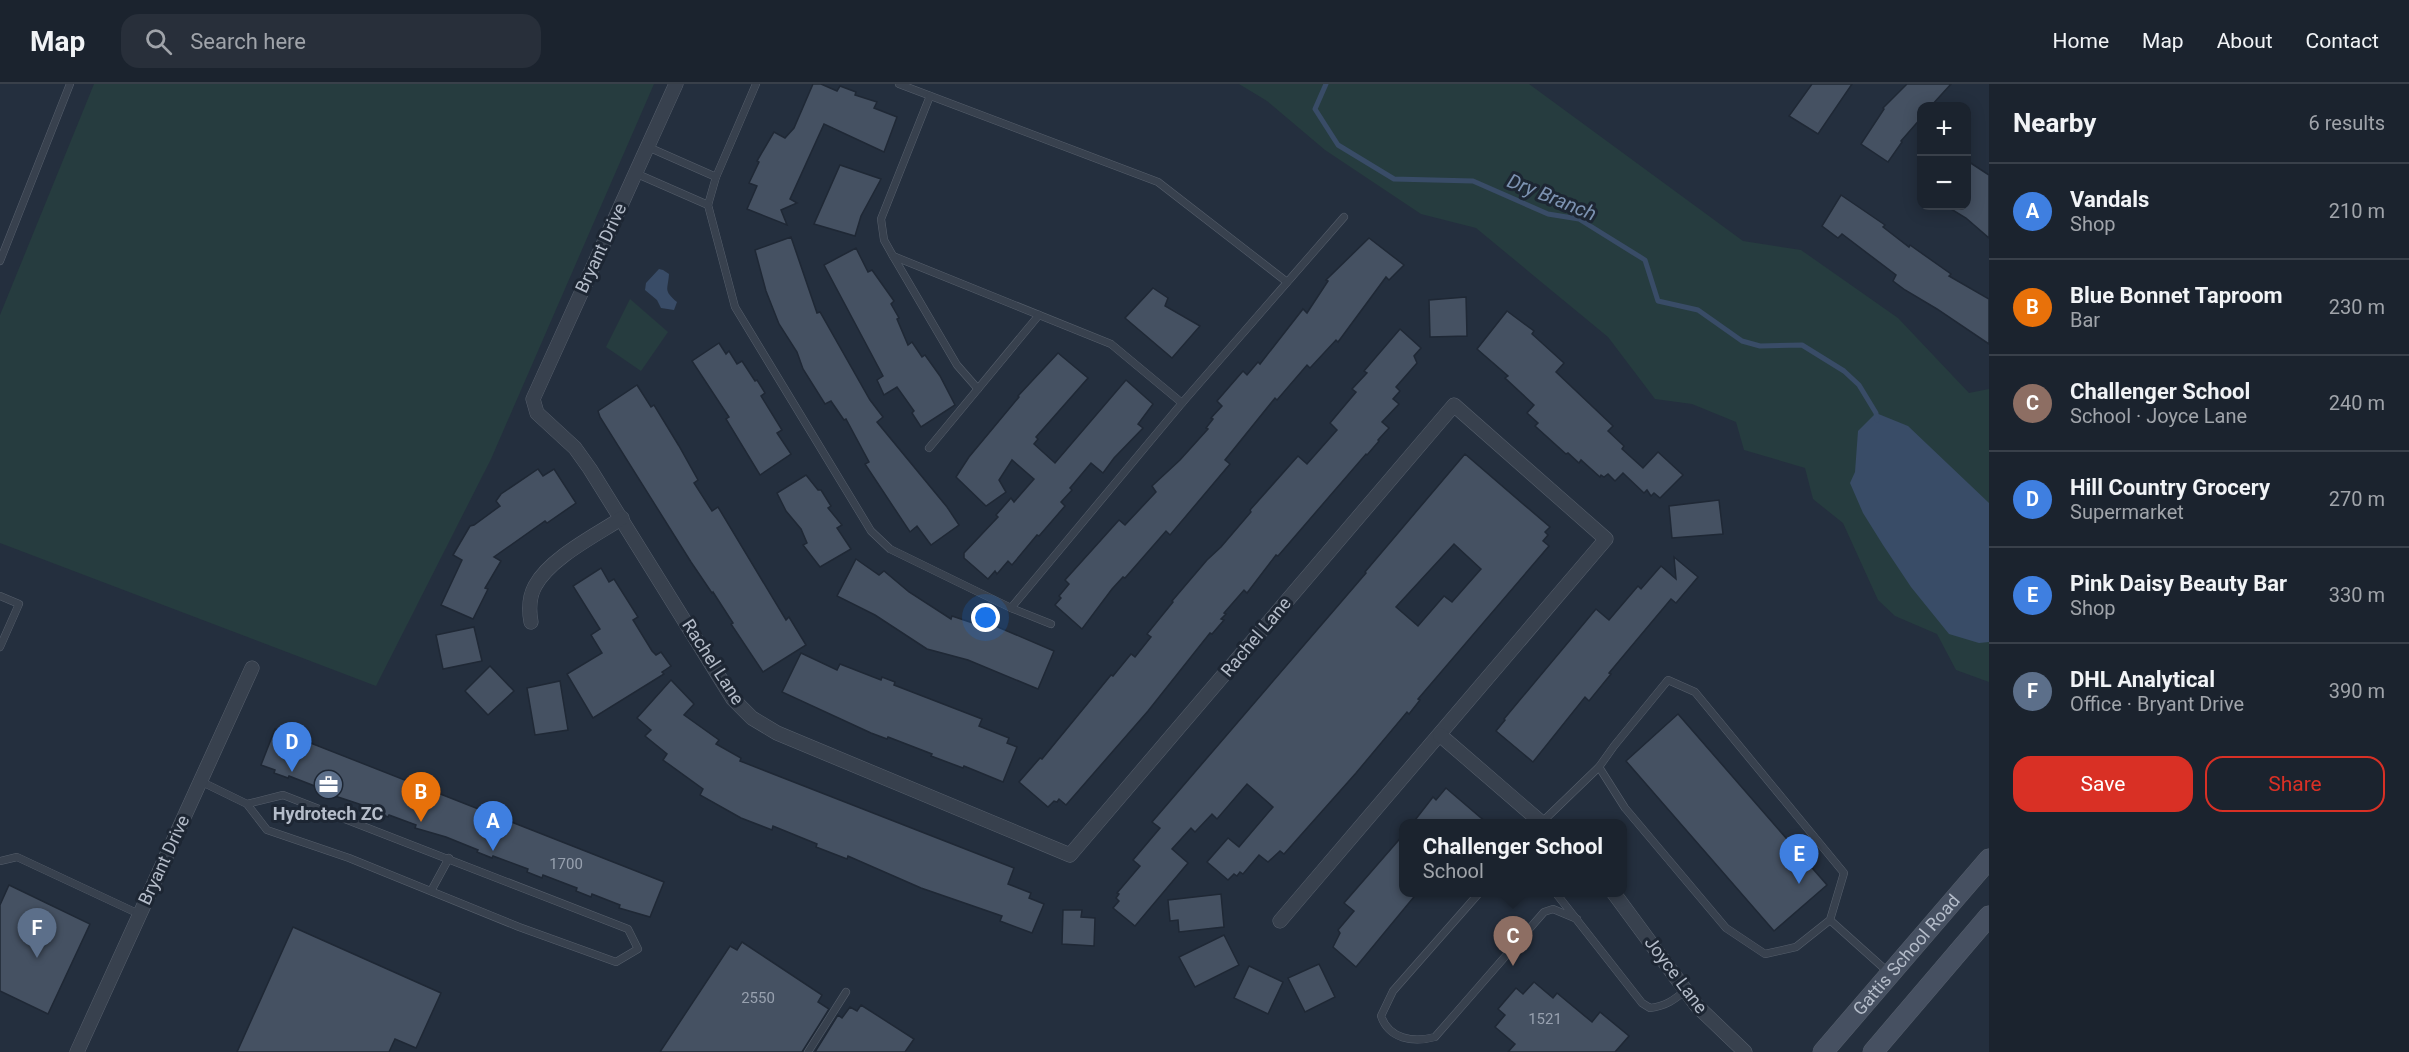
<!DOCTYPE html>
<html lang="en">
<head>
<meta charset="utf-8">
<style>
	:root { --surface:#1b232e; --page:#282f3a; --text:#f1f3f6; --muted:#a0a4aa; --line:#39404a; --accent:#d93025 }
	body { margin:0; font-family:Roboto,sans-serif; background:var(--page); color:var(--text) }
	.controls { position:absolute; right:18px; top:18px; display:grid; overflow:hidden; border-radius:12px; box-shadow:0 3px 15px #0003 }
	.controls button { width:54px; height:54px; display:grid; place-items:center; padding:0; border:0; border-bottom:2px solid var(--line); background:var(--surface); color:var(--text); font:30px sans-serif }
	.you { position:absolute; left:986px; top:534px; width:21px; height:21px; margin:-15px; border:4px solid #fff; border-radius:50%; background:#1a73e8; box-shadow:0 0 0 9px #1a73e833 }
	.badge { display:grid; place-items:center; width:39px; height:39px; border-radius:50%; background:var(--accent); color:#fff; font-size:20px; font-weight:700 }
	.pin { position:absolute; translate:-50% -50px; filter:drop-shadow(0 2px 3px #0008) }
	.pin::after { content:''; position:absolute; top:32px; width:21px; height:18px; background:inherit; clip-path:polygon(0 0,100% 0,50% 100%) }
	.popup { position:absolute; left:1399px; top:735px; width:228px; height:78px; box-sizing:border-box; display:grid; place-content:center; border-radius:12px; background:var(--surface); filter:drop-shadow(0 2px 4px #0005); font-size:20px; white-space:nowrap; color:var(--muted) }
	.popup b { font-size:22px; color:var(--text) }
	.popup::after { content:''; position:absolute; left:50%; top:100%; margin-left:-12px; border:12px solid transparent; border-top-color:var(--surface) }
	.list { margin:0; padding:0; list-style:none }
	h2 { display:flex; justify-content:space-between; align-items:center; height:78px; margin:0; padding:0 24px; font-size:26px }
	h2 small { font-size:20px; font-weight:400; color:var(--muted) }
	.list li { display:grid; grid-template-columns:39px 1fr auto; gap:18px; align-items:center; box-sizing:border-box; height:96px; padding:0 24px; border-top:2px solid var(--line) }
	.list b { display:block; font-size:22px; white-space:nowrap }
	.list p { margin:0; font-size:20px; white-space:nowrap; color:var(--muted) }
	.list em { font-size:20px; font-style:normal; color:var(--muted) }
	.actions { display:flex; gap:12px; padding:18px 24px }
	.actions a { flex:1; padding:14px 0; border:2px solid var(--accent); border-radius:18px; text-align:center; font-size:21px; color:var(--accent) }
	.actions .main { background:var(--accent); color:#fff }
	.icon { flex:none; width:33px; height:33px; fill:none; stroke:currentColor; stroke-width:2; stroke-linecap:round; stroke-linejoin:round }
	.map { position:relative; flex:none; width:1989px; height:968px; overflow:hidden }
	header { display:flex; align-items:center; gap:36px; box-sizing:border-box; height:84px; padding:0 30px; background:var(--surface); border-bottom:2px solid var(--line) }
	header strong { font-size:28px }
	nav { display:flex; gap:33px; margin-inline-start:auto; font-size:21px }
	.search { width:420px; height:54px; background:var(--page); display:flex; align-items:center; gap:15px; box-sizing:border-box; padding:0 21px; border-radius:18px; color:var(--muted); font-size:22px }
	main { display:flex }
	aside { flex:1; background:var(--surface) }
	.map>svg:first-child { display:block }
</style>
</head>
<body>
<header>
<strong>Map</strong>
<div class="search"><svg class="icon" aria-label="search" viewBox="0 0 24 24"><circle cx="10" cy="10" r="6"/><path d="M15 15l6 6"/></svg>Search here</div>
<nav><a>Home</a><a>Map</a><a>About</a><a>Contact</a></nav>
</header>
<main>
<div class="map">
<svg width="1989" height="968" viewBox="0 0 1989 968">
	<rect width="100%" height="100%" fill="#242f3e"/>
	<g fill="#263c3f">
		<polygon points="94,0 654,0 491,375 376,602 0,459 0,231"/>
		<polygon points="1239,0 1529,0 1743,157 1801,166 1898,234 1969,309 1989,305 1989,598 1956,586 1937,550 1895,532 1878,516 1843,439 1813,415 1805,384 1744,366 1736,338 1692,320 1655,315 1608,253 1476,144 1421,130 1325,66 1267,17"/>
		<polygon points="630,215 668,248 641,287 606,263"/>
	</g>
	<g fill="#394c67">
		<path d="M659,185L663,186L669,190C668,206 663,206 677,218L674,226L661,224L657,216L645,206L646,199Z"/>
		<polygon points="1876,329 1908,342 1989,419 1989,558 1979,559 1949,550 1911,503 1883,461 1863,429 1850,399 1855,388 1858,347"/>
	</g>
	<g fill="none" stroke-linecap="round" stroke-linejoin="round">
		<polyline stroke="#394c67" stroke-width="5" points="1326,0 1315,25 1338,61 1394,95 1473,97 1548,130 1579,135 1645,176 1658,217 1698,226 1742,257 1760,262 1802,261 1844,287 1859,301 1876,329 1877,336"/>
	</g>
	<g fill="#455162" stroke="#1f2835" stroke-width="1.5" fill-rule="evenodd">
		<polygon points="813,0 821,0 837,7 840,2 856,8 855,11 877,18 874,24 897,33 884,68 824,40 790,115 797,119 781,126 787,141 747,125 757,102 749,99 759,78 757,77 774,48 785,54 794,44"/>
		<polygon points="1812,0 1852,0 1818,50 1789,32"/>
		<polygon points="1907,0 1951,0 1931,22 1922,22 1922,33 1901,57 1902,58 1888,78 1861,60 1884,25 1883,24"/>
		<polygon points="1966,76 1989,91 1989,154 1966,134 1946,122 1966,122"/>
		<polygon points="840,81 881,95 861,132 855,152 814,140"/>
		<polygon points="1841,111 1885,141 1883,143 1909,163 1910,161 1951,190 1949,192 1989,215 1989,260 1937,225 1905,206 1893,197 1896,191 1842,150 1838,154 1822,142"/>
		<polygon points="791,153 817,229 820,228 870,316 883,333 877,338 947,423 959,441 931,461 917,442 910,448 865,380 869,378 846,335 844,336 831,317 825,320 803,285 797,268 779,240 766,207 755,166"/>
		<polygon points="1369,154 1404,181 1389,196 1386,193 1338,258 1336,256 1310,284 1307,281 1277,316 1275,314 1225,376 1230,380 1170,451 1166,447 1125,494 1123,493 1112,505 1082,545 1055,521 1061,514 1059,512 1069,500 1065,496 1119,436 1125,441 1156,408 1152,402 1180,376 1208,345 1206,344 1213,335 1211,334 1222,322 1217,317 1243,287 1247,291 1258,278 1260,280 1303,225 1307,229 1328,197 1326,196"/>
		<polygon points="856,164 868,188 872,186 894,217 891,220 899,234 897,235 908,261 912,258 922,273 925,271 940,292 955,321 921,343 912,329 914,327 897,303 884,311 877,296 883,292 824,181"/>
		<polygon points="1153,204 1168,214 1165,222 1200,242 1172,274 1125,234"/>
		<polygon points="1466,213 1467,252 1430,253 1429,216"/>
		<polygon points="1507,227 1534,247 1532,250 1564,279 1556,288 1613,342 1608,347 1624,362 1622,365 1643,384 1658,368 1683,391 1660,414 1654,409 1651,412 1647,406 1644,409 1623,389 1615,397 1608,390 1604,393 1601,391 1600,393 1581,376 1579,379 1568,369 1566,370 1535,342 1538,339 1527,329 1534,321 1505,294 1508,292 1477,265"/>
		<polygon points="1400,245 1421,264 1414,272 1417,279 1396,303 1400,307 1393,315 1399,320 1382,338 1389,344 1378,356 1379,357 1367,371 1366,370 1278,472 1276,471 1247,509 1244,506 1224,529 1226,530 1221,535 1224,536 1212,550 1210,549 1148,627 1066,721 1059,715 1057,718 1054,717 1048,723 1019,698 1040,674 1042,675 1111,591 1113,592 1131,570 1135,573 1151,553 1147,550 1173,518 1172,517 1207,476 1221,463 1251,428 1250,426 1298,372 1307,380 1337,346 1330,339 1356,308 1352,305 1367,289 1364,287"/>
		<polygon points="719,259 726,270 729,267 737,280 742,277 755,297 757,296 765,309 761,312 782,346 777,349 791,370 760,391 726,335 729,333 692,277"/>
		<polygon points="1058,269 1088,294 1036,353 1038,355 1034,360 1055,379 1126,296 1153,320 1138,340 1143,344 1114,374 1103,389 1091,379 1070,404 1072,406 1061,418 1065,422 1039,452 1037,451 1012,481 1008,477 997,490 995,487 988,495 964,474 964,469 998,433 996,431 1011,414 1014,418 1034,395 1012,376 999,396 1006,408 986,422 956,393 969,373 1019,313 1018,312"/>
		<polygon points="637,301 651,323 654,321 679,362 698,396 694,399 712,427 718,423 786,536 789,533 806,561 763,588 731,540 733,539 713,508 712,509 691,478 600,333 598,327"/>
		<path d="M1465,370L1550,443L1545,448L1548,451L1543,457L1549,462L1418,615L1420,616L1409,630L1407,628L1356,689L1284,770L1280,767L1268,778L1259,771L1243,790L1240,788L1237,792L1234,790L1228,796L1207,778L1228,754L1239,763L1273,723L1247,700L1217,735L1212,730L1195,748L1191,744L1172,765L1188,779L1135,842L1113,824L1119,817L1116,814L1119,810L1117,809L1140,782L1133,776L1160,744L1152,738L1366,489L1365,488ZM1454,460L1481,485L1452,518L1444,512L1418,542L1396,523Z"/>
		<polygon points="538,385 543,392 554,385 576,419 547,439 545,437 494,473 501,477 485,504 488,505 473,535 441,521 462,476 453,471 470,442 474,441 500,422 496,417 501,410"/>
		<polygon points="806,391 818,406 821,406 831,422 828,424 842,441 837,444 851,465 820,483 803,461 807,459 801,445 786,427 777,409"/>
		<polygon points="1719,416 1723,450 1672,454 1669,422"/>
		<polygon points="1674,473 1698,493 1676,519 1671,515 1609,589 1611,590 1589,617 1585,613 1533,678 1496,647 1505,636 1504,635 1596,525 1609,536 1638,502 1641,505 1661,482 1676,495"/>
		<polygon points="856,475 879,491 884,487 909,508 951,535 952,532 976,540 979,535 1054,567 1038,605 968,576 927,565 875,531 837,512"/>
		<polygon points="601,484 609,498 614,495 638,533 633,536 652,567 656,571 661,568 671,582 662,588 664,590 593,634 567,590 602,569 591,551 600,545 573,502"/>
		<polygon points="474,543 482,577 443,585 436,551"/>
		<polygon points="801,569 837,586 840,580 881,596 882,593 895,598 894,601 982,635 979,642 1009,654 1007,659 1017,663 1003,698 964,682 963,684 931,672 932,670 888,653 887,655 871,649 782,608"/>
		<polygon points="490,582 514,607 488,631 465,607"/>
		<polygon points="671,596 694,620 684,631 719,656 716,660 741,674 740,677 1014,784 1008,800 1031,809 1029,814 1044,820 1032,849 1000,837 1002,832 921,804 848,772 847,775 816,763 817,760 773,742 772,746 741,734 700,711 703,705 663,676 667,670 645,652 651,646 637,634"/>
		<polygon points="560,597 568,646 535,651 527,604"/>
		<polygon points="1678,630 1827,801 1774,847 1626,677"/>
		<polygon points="275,645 664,798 650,833 619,824 620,821 592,810 591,813 576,807 577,804 543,791 542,794 527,788 528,785 493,772 492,774 477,768 478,766 446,753 415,744 416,741 389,731 388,733 373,727 374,725 332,711 324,708 325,706 289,692 288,694 274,689 275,686 261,681"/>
		<polygon points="1446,704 1488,740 1412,740 1433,713 1436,716"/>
		<polygon points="1404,750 1404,808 1418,808 1356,883 1333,863 1340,849 1338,846 1354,827 1344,819"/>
		<polygon points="9,801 90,840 48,930 0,907 0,821"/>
		<polygon points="1221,810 1224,843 1179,848 1178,836 1170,837 1168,816"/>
		<polygon points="1063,826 1082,826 1081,833 1095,834 1094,862 1062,860"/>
		<polygon points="293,843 441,909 416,964 395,955 389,968 237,968"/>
		<polygon points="1224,851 1239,881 1195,903 1179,873"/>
		<polygon points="742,858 822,911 818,918 829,925 802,968 660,968 730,862 737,866"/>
		<polygon points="1319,880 1335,913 1305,928 1288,894"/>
		<polygon points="1249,882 1283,898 1268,930 1234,914"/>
		<polygon points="1534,898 1553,914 1557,909 1592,938 1600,928 1629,952 1615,968 1508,968 1515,960 1495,943 1505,931 1498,925 1516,904 1523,910"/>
		<polygon points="861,921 914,955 905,968 815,968 838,931 842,934 850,923 857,927"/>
	</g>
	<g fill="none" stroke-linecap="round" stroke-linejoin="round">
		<defs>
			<g id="service">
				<polyline points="756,0 716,93 708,121 735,223 871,447 890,465 1011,524 1051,540"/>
				<polyline points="899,0 1158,98 1287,198"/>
				<polyline points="930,12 881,135 884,156 893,172 1111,260 1182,319"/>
				<polyline points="648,63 716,93"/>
				<polyline points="635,89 708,121"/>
				<polyline points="893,172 957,281 978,305"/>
				<polyline points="0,177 70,0"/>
				<polyline points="929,364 1039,231"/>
				<polyline points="0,512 19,520 0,563"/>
				<polyline points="1011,524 1182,319 1344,133"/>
				<polyline points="200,697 247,720 267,746 349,774 519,843 616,878 638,865 628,845 283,711 247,720"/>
				<polyline points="1540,740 1599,683"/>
				<polyline points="0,777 17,773 139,830"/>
				<polyline points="431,807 449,774"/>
				<path d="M1480,808L1393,907L1381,932C1389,955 1413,959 1435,953L1544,828L1553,825L1577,835"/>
				<path d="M1555,808L1642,919L1650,924C1666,922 1674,916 1686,906"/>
				<polyline points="1830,836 1796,863 1765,870 1726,844 1625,724 1599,683 1614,662 1668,596 1695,608 1844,789 1830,836 1888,888"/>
				<polyline points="808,968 846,908"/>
			</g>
			<g id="minor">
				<polyline points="676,0 533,315 537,329 575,364 590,385 733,615 752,634 777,649 1070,771 1454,321 1606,455 1280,837"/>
				<path d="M531,538C529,527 529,513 535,502C550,474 596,451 622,434"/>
				<polyline points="1440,651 1543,740"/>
				<polyline points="1613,808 1697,922 1745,968"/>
				<polyline points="77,968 252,584"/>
			</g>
			<g id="secondary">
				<path id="s1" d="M1823,968L1989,775"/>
				<polyline points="1873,968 1989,832"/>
			</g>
		</defs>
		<use href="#service" stroke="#565f6c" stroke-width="8"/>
		<use href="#minor" stroke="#565f6c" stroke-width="15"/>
		<use href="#secondary" stroke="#565f6c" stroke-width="21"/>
		<use href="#service" stroke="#38414e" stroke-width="7"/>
		<use href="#minor" stroke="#38414e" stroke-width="14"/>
		<use href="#secondary" stroke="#465061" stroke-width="20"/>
	</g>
	<defs>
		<symbol id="office-disc" viewBox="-11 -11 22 22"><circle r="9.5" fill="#5c6f8a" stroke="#1d2633"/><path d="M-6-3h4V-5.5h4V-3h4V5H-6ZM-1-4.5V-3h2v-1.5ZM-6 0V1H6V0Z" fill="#fff"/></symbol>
	</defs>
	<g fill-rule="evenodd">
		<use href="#office-disc" x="312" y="684" width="33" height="33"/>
	</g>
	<g text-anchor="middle" stroke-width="6" stroke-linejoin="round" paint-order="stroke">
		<g font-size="15" fill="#98a1af">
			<text x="566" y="785">1700</text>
			<text x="758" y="919">2550</text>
			<text x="1545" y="940">1521</text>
		</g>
		<g font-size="18" fill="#b4bcc9" stroke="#1d2633">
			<text transform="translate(601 164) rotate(-65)" y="6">Bryant Drive</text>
			<text transform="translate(1256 553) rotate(-50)" y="6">Rachel Lane</text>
			<text transform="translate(713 578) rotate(57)" y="6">Rachel Lane</text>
			<text transform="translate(164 776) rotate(-65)" y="6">Bryant Drive</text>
			<text dy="6" stroke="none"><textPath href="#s1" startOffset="128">Gattis School Road</textPath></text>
			<text transform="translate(1676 891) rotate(53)" y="6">Joyce Lane</text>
		</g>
		<g font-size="18" font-weight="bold" fill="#b4bcc9" stroke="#1d2633">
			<text x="328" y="736">Hydrotech ZC</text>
		</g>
		<g font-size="20" font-style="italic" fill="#7c92b1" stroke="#1d2633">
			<text transform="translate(1552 113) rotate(22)" y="7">Dry Branch</text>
		</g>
	</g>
</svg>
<div class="controls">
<button>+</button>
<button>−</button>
</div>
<div class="you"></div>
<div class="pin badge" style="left:493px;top:767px;background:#3f7fe0">A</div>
<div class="pin badge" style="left:421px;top:738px;background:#e8710a">B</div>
<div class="pin badge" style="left:1513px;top:882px;background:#8d6e63">C</div>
<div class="popup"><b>Challenger School</b>School</div>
<div class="pin badge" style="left:292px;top:688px;background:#3f7fe0">D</div>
<div class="pin badge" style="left:1799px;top:800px;background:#3f7fe0">E</div>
<div class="pin badge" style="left:37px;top:874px;background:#5c6f8a">F</div>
</div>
<aside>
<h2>Nearby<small>6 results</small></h2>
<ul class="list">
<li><span class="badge" style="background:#3f7fe0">A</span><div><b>Vandals</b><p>Shop</p></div><em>210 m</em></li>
<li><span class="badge" style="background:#e8710a">B</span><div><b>Blue Bonnet Taproom</b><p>Bar</p></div><em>230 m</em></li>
<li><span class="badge" style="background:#8d6e63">C</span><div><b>Challenger School</b><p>School · Joyce Lane</p></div><em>240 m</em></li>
<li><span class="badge" style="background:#3f7fe0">D</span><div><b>Hill Country Grocery</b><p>Supermarket</p></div><em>270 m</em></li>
<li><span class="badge" style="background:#3f7fe0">E</span><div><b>Pink Daisy Beauty Bar</b><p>Shop</p></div><em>330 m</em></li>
<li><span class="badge" style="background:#5c6f8a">F</span><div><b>DHL Analytical</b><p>Office · Bryant Drive</p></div><em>390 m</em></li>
</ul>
<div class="actions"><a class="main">Save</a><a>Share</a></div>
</aside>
</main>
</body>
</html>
